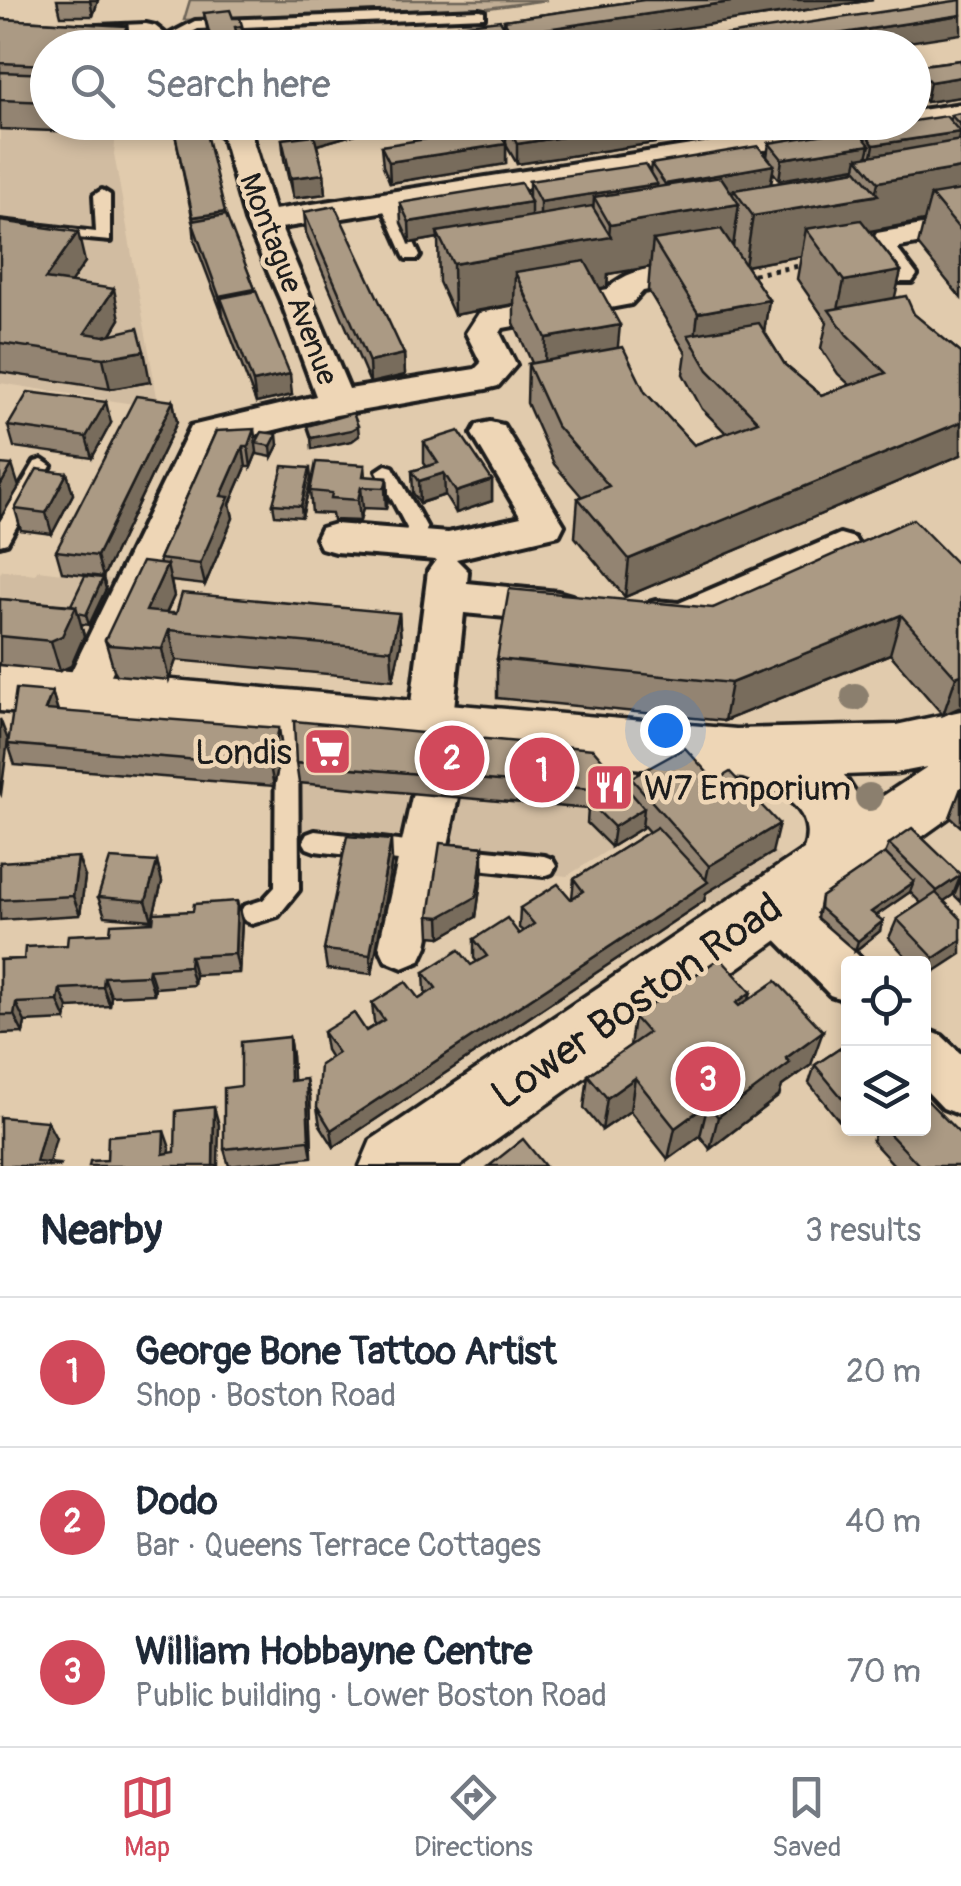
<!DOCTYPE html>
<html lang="en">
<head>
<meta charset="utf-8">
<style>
	:root { --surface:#fff; --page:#f2f2f3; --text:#1f2937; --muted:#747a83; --line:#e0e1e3; --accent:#d1495b }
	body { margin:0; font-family:Pangolin,sans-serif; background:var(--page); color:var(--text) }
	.controls { position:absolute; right:30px; bottom:30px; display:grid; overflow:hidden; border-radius:10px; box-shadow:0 5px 15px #0003 }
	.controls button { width:90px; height:90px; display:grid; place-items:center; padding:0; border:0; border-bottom:2px solid var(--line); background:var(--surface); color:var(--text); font:50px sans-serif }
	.you { position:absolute; left:665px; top:730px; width:35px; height:35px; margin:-25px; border:8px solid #fff; border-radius:50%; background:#1a73e8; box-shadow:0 0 0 15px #1a73e833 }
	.badge { display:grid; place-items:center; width:65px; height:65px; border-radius:50%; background:var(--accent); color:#fff; font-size:32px; font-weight:700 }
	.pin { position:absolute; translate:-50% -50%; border:5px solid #fff; box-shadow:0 2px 10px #0006 }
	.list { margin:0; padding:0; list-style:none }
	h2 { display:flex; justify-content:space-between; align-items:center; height:130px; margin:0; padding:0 40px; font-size:42px }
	h2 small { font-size:32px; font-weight:400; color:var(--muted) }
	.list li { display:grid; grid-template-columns:65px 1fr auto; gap:30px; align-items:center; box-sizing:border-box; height:150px; padding:0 40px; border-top:2px solid var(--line) }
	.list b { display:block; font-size:38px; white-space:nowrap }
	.list p { margin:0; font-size:32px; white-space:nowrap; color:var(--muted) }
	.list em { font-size:32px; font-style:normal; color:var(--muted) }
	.icon { flex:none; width:55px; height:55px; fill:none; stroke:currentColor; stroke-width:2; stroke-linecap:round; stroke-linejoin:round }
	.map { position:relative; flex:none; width:961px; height:1166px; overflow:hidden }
	.search { position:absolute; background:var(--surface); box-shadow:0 5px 15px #0003; left:30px; right:30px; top:30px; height:110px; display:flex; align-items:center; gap:25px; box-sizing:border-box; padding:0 35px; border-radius:55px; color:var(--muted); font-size:38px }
	.sheet { height:580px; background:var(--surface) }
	nav { display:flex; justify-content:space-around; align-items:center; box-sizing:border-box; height:140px; border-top:2px solid var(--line); background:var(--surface); font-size:28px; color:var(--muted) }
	nav a { display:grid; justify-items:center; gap:5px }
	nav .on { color:var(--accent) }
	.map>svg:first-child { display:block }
</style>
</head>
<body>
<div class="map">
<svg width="961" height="1166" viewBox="0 0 961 1166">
	<rect width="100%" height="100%" fill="#e1cbad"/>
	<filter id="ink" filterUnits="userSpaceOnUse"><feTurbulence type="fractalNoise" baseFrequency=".01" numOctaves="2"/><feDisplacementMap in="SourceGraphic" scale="20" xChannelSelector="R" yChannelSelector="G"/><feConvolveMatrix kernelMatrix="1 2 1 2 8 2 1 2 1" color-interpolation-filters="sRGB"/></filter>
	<g filter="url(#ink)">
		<g fill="#d1bca1">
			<polygon points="0,51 48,122 117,123 114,154 159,408 0,383"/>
			<polygon points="3,570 35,574 38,570 110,579 72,667 61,672 0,666 0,573"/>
			<polygon points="297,742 592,761 699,774 782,860 714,905 643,828 567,876 549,874 550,858 301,835"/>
		</g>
		<polygon fill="#c1ae95" stroke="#6e6558" stroke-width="2.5" points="190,0 547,0 488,8 184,20"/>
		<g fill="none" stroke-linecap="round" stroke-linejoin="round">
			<defs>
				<g id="service">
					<polygon points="479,10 484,11 484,17 198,29 169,44 157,41 195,21"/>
					<polygon points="102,190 110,195 110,241 0,231 0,221 96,232 94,195"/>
					<polygon points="389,199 397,204 420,256 418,259 406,259 404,256 381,204"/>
					<polygon points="42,460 51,466 7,543 0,545 0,521 35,462"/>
					<polygon points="386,465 393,467 427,528 420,549 413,551 403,544 407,528 377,471"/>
					<polygon points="287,706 295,709 298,715 299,890 278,916 252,924 244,920 240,913 244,906 263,900 275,887 276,715 279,709"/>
					<polygon points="315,831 423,844 431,847 435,854 431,861 423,864 315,851 307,848 303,841 307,834"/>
					<polygon points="457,847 544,856 552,859 556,866 552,873 544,876 457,867 449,864 445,857 449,850"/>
				</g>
				<g id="minor">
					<polygon points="146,24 155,26 183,48 151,48 140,40 0,46 0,30"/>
					<path d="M961,104V122L907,127L281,228L349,389L475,369L481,363L466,333L479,313L608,289C625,271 659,263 684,269L688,276L684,283L643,291L631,304L503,328L500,333L516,365L498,386L486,389L336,415L218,444L96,707L81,712L66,707L60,695L191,426L316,396L281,301L246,221L222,135L191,128L187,122H274L270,128L251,134L274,210L839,122H914V111Z"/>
					<polygon points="961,218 961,236 900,247 898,250 917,275 912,282 890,282 866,251 877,233"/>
					<polygon points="490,422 503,425 564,525 559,535 456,559 468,571 467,583 558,592 572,596 578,607 572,618 558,622 464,613 452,727 445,739 430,744 415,739 408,727 428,571 436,560 335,552 321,548 316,538 321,528 335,524 448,533 521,517 472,434 477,425"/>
					<path d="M840,534L854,538L860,548L854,558L697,630C678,636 660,633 641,627L635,616L641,605L655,601L679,603Z"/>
					<polygon points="435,778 451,784 458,797 427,946 420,961 403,968 386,961 379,946 412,797 419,784"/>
					<polygon points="773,883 790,889 866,963 848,964 848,1001 830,995 756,919 749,904 756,889"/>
					<polygon points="924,1029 942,1036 961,1054 961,1115 943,1108 924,1088"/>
				</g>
				<path id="primary" d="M0,665L736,729L896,725L961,711V809L460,1166H360L371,1140L804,849C818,808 777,790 743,778L0,711ZM927,767L865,808L844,775L896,773Z"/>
			</defs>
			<use href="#service" stroke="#1c1c1c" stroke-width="8"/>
			<use href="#minor" stroke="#1c1c1c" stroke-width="8"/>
			<use href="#primary" stroke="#1c1c1c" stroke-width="7"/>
			<polyline stroke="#1c1c1c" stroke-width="5" stroke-dasharray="5 5" stroke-linecap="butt" points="743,276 805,265"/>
			<use href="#service" fill="#eed6b6" fill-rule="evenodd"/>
			<use href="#minor" fill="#eed6b6" fill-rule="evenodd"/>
			<use href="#primary" fill="#eed6b6" fill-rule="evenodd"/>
		</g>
		<g fill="#8b7f6e">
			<circle cx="855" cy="697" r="14"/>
			<circle cx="869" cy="797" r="14"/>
		</g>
		<g fill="#938472" stroke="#1c1c1c" stroke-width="2.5" fill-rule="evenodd">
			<polygon points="57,0 98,0 93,16 61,16"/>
			<polygon points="644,0 873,0 550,48 509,48 508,46 508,48 352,48 352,42 459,31 459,25 504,27 504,20"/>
			<polygon points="204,13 233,18 243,34 246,34 249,48 211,48"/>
			<polygon points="0,19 127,26 131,48 48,48 48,122 113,122 108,133 0,129"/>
			<polygon points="961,60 961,97 926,102 917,92 915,99 914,73 916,66"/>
			<path d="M961,113V298L918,245L924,221L870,231L901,271L894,298L961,353V455L625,597L575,537L578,498L582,497L554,464L527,403L528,364L532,363L514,323V304L454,315L439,282L438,238L410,243L401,223L400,203L529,197V181L650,172L651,164L767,157L769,143L860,134L861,129L950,120L951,115ZM856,167L855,170L771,184L773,172L779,180ZM801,256L797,279L827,322L821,348L838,374L850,385L821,395L785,365L764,331L769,300L746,266ZM650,267L648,290L686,353L683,374L702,409L726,433L694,445L645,392L618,348L600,288L607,287L608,274Z"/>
			<polygon points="296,122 366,122 366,131 317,145 324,174 326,194 293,198 284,159 282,139 301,136 297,132"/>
			<polygon points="516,122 766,122 766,126 517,164 506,145 506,164 390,183 383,166 381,146 506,144 506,124"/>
			<polygon points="174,129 225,215 255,289 292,395 256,403 195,242 193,221"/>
			<polygon points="304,212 404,354 405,375 370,383 306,233"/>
			<polygon points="0,221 85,262 70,283 120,319 111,334 150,382 110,389 0,372"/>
			<polygon points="173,401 177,422 103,577 62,572 56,551"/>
			<polygon points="111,423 92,458 14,447 8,426"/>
			<polygon points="216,431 256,442 278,445 272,457 257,454 257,452 251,467 246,467 230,504 233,518 205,585 171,581 174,596 166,613 399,613 401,643 393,680 176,660 169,680 117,675 114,670 105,640 160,564 159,559"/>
			<polygon points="424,442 492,480 492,501 456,513 445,495 420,503 413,493 412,471 427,467 424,463"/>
			<polygon points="365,465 366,477 387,478 388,499 386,509 363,508 360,521 333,520 332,514 312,513 310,491"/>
			<polygon points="67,473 73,494 52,534 21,530 15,509"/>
			<polygon points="311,479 302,517 275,515 273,504"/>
			<polygon points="961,568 961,707 943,715 890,654 724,721 497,698 497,659 713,608"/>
			<polygon points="103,578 106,589 89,625 81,624 84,636 71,666 60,671 0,665 0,599 71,605"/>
			<polygon points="52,692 58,711 282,749 274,786 15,765 8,744"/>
			<polygon points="296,763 629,791 631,778 772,853 706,893 704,901 334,1147 320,1125 317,1107 331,1058 326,1050 323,1032 366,1031 376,1025 374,1022 372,1003 419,999 427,994 425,991 424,972 471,965 477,962 474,958 474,939 519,934 523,931 519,928 520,908 571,899 572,898 574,879 649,832 642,824 642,828 611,847 587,823 588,809 299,783"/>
			<polygon points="961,788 961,827 950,817"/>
			<polygon points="889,844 961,875 953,895 944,901 961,919 926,977 924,975 924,964 913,964 889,938 897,919 921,903 910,892 876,915 880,931 855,951 817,918 821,897 885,854"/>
			<polygon points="392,860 372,974 327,969 324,950"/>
			<polygon points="0,862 85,877 80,915 0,920"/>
			<polygon points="157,862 162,882 152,920 105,916 98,897"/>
			<polygon points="483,867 476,917 441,937 430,936 429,916"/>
			<polygon points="961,878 961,902 954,895"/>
			<polygon points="242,921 239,973 195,975 194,985 155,988 154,994 111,996 110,1006 68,1008 66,1020 25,1022 23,1033 0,1034 0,960 24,959 110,933"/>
			<polygon points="749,1000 811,1065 782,1086 779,1096 710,1149 700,1136 668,1159 630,1111 602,1130 584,1108 588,1075 630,1046 634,1017"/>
			<polygon points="289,1037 292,1056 293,1081 310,1097 312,1157 229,1166 224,1149 241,1086"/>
			<polygon points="848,1043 848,1126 845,1128 809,1083 815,1065"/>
			<polygon points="877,1128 924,1128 961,1166 895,1166 872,1141"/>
		</g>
		<g fill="#786c5c" stroke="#1c1c1c" stroke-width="2.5">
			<polygon points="90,0 98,0 93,16"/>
			<polygon points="744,0 873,0 550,48 512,48 512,34"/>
			<polygon points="961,15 961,34 869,48 747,48"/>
			<polygon points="127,26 131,48 117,48"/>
			<polygon points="242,26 244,43 248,42 249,48 213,48 235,27"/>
			<polygon points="508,33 508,48 468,48 468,39"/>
			<polygon points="465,40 465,48 411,48"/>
			<polygon points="961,77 961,97 926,102 930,82"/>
			<polygon points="920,79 915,99 914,99 914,80"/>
			<polygon points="106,122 113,122 108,133"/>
			<polygon points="308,122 366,122 366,131 310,147"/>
			<polygon points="660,122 766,122 766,126 517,164 517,144"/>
			<polygon points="960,132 955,152 870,166 874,145"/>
			<polygon points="506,144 506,164 390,183 389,162"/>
			<polygon points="870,145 865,166 858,158 856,167 779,180 782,159"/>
			<polygon points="774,165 770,186 663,205 665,184"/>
			<polygon points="961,168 961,215 931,195 924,221 870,231 806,229 801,256 745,266 753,216 875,196 878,182"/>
			<polygon points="324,174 326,194 293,198 291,178"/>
			<polygon points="657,184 655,205 594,197 593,215 540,223 540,202"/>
			<polygon points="531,202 531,222 437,232 438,238 410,243 409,222"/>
			<polygon points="739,204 732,254 653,240 650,267 608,274 607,287 528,301 515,272 514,304 454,315 453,264 609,237 610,225"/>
			<polygon points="225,212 228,233 196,231 193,217"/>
			<polygon points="78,232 85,262 52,310 45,279"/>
			<polygon points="901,271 889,322 836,319 844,281"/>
			<polygon points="114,289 120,319 97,357 85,333"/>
			<polygon points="255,289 258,310 221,298 223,317 219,296"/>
			<polygon points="769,300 761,351 694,346 698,313"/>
			<polygon points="620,325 615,376 544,389 546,338"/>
			<polygon points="144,351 150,382 110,389 103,358"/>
			<polygon points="404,354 405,375 370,383 369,362"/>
			<polygon points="290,374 292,395 256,403 253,382"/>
			<polygon points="173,401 177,422 103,577 97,556"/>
			<polygon points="106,402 111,423 92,458 86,437"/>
			<polygon points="961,422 961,455 625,597 629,559"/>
			<polygon points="358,426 359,436 352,441 312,449 311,438"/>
			<polygon points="254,429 257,452 251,467 248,446"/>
			<polygon points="277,434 278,445 272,457 271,446"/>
			<polygon points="243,446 246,467 230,504 233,518 205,585 200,564 221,496"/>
			<polygon points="12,465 19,487 0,519 0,486"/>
			<polygon points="310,468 311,479 302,517 301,506"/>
			<polygon points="67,473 73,494 52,534 46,513"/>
			<polygon points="444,473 445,495 420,503 419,481"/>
			<polygon points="387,478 388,499 386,509 385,488"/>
			<polygon points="492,480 492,501 456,513 456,492"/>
			<polygon points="361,487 363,508 360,521 358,500"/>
			<polygon points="167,565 174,596 153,642 146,611"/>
			<polygon points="103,578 106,589 89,625 86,615"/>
			<polygon points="76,606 84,636 71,666 60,671 51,641"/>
			<polygon points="399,613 401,643 393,680 391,650"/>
			<polygon points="901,615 890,654 724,721 731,683"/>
			<polygon points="169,630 176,660 169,680 162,649"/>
			<polygon points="961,675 961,707 943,715 956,677"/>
			<polygon points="52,692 58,713 45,710"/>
			<polygon points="0,719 8,740 1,794 0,792"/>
			<polygon points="279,728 282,749 274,786 270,766"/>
			<polygon points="644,808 642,828 611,847 614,827"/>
			<polygon points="779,824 772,853 706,893 704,901 334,1147 331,1130 705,884 709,866"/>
			<polygon points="391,840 392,860 372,974 370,955"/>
			<polygon points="483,847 483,867 476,917 441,937 440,917"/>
			<polygon points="78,857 85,877 80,915 73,896"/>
			<polygon points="157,862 162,882 152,920 146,901"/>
			<polygon points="961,875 953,895 929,911 937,891"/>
			<polygon points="914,882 910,892 867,922 871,912"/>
			<polygon points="237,901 242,921 239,973 235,954"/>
			<polygon points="883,921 880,931 855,951 858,941"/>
			<polygon points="961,940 961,954 926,977 934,958"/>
			<polygon points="190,956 195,975 194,985 189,966"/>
			<polygon points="149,969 155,988 154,994 148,975"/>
			<polygon points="104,977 111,996 110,1006 103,987"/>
			<polygon points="60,989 68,1008 66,1020 58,1001"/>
			<polygon points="751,992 742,1026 736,1003"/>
			<polygon points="16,1003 25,1022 23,1033 14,1015"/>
			<polygon points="823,1031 811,1065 782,1086 779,1096 710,1149 718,1117 786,1058"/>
			<polygon points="289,1037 292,1056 294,1099 290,1081"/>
			<polygon points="635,1078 630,1111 602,1130 607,1098"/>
			<polygon points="306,1079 310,1097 312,1157 309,1140"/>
			<polygon points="708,1104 700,1136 668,1159 675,1128"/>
			<polygon points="214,1107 219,1125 218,1166 213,1166"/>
			<polygon points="47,1121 56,1138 48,1166 36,1162"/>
			<polygon points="164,1131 170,1148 169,1166 163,1154"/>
		</g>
		<g fill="#ab9a84" stroke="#1c1c1c" stroke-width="2.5">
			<polygon points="644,0 744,0 512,34 504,20"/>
			<polygon points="961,0 961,15 747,48 676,48 673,43"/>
			<polygon points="230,10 233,18 240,18 242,26 235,27 237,35 246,34 248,42 213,47 204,13"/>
			<polygon points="0,19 127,26 117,48 48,48 48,65 0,63"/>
			<polygon points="500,20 508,33 468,39 459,25"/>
			<polygon points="457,27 465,40 411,48 354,48 352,42"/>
			<polygon points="670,43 673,48 641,48"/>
			<polygon points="961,60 961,77 930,82 916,66"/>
			<polygon points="0,72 48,74 48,102 0,100"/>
			<polygon points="961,113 961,126 951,115"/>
			<polygon points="946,116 960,132 874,145 861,129"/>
			<polygon points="516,122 660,122 517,144 506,124"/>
			<polygon points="204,125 225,212 193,217 174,129"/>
			<polygon points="497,128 506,144 389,162 381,146"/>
			<polygon points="856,129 870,145 782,159 769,143"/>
			<polygon points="314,135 324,174 291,178 282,139"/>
			<polygon points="961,140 961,168 878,182 858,158"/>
			<polygon points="758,146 774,165 665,184 651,164"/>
			<polygon points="645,164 657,184 540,202 529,181"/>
			<polygon points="857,170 878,195 753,216 734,190"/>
			<polygon points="721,177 739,204 610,225 594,197"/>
			<polygon points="521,183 531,202 409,222 400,203"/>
			<polygon points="961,190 961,231 931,195"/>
			<polygon points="335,206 404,354 369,362 304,212"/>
			<polygon points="592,206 611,237 453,264 437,232"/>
			<polygon points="226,215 255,289 219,296 192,221"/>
			<polygon points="861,220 901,271 844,281 806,229"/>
			<polygon points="0,221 78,232 45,279 114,289 85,333 104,336 138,328 144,351 103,358 0,343"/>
			<polygon points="721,229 769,300 698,313 653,240"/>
			<polygon points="585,261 620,325 546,338 515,272"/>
			<polygon points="256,291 290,374 253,382 221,298"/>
			<polygon points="906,296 914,314 961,353 961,422 629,559 578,498 609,486 556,425 528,364 623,347 645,392 694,445 758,421 708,370 688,335 759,323 785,365 821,395 886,373 847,335 829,310"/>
			<polygon points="28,392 106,402 86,437 8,426"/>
			<polygon points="136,396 173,401 97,556 56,551"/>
			<polygon points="353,413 358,426 351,430 311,438 307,426"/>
			<polygon points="254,429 248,446 243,446 221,496 229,497 200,564 159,559 216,431"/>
			<polygon points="459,431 492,480 456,492 444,473 419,481 412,471 438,463 424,442"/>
			<polygon points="262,432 277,434 271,446 256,443"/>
			<polygon points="316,462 365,465 363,476 387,478 385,488 361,487 358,500 331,498 332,493 310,491"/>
			<polygon points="0,464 12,465 0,486"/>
			<polygon points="283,466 310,468 301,506 273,504"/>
			<polygon points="37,469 67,473 46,513 15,509"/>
			<polygon points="913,519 961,568 961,675 956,677 901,615 731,683 497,659 509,589 713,608"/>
			<polygon points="142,562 167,565 146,611 176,614 182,593 399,613 391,650 169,630 162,649 109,645 105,640"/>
			<polygon points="85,576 103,578 86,615 78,613 76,606 71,605"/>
			<polygon points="0,599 76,606 62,636 51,641 0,636"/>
			<polygon points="16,689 52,692 45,710 279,728 270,766 8,744"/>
			<polygon points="294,721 593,749 644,808 614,827 589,802 590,789 296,763"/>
			<polygon points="685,748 715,781 730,772 779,824 709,866 631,778"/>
			<polygon points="657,827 708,882 331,1130 317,1107 320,1065 338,1053 323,1032 354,1013 366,1031 384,1020 372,1003 406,982 419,999 436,988 424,972 459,950 471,965 480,960 487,956 474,939 507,918 519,934 534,924 520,908 558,884 571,899 583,891 574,879"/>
			<polygon points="912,828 961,875 937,891 889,844"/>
			<polygon points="347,836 391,840 370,955 324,950"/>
			<polygon points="440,843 483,847 478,887 476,897 440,917 429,916"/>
			<polygon points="885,853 914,882 871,912 883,921 858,941 820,908 821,897"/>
			<polygon points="78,857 73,896 0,900 0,862"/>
			<polygon points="110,859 157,862 146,901 98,897"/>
			<polygon points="936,893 961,919 961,940 934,958 897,919"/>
			<polygon points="237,901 235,954 190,956 189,966 149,969 148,975 104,977 103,987 60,989 58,1001 16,1003 14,1015 0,1015 0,960 24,959 25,947 67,945 68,935 110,933 111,924 153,922 154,913 193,911 194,904"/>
			<polygon points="720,958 751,992 736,1003 739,1006 776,981 823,1031 786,1058 790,1063 718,1117 708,1104 675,1128 635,1078 607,1098 588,1075 648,1033 634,1017"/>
			<polygon points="289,1037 290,1081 306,1079 309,1140 224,1149 224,1088 241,1086 241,1042"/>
			<polygon points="848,1043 848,1105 815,1065"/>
			<polygon points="924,1097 961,1135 961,1166 920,1166 884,1128 924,1128"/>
			<polygon points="214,1107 213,1166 89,1166 90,1161 107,1160 108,1136 164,1131 163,1154 175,1152 176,1111"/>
			<polygon points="0,1117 47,1121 36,1162 60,1164 59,1166 0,1166"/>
			<polygon points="523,1139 545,1166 489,1166"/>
		</g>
	</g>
	<defs>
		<symbol id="supermarket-square" viewBox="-11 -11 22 22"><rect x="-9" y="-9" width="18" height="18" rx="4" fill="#d1495b" stroke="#eed6b6"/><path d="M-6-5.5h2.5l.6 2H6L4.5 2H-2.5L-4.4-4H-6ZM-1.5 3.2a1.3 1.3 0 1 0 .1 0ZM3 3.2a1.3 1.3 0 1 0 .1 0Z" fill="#fff"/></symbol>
		<symbol id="restaurant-square" viewBox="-11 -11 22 22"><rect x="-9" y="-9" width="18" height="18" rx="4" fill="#d1495b" stroke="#eed6b6"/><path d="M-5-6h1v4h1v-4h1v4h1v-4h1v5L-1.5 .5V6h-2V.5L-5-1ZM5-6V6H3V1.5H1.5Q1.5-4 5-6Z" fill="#fff"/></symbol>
	</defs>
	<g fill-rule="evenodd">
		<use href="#supermarket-square" x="300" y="724" width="55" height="55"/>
		<use href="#restaurant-square" x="582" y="760" width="55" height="55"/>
	</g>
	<g text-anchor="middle" stroke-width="9" stroke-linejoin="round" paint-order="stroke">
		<g font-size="30" fill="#1c1c1c" stroke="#eed6b6">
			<text transform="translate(289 279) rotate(69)" y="10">Montague Avenue</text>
		</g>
		<g font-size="35" fill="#1c1c1c" stroke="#eed6b6" text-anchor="end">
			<text x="292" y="764">Londis</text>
			<text x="644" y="800" text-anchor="start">W7 Emporium</text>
		</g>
		<g font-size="42" fill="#1c1c1c" stroke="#eed6b6">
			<text transform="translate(636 1000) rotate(-35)" y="15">Lower Boston Road</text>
		</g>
	</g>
</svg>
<div class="controls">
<button><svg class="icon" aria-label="locate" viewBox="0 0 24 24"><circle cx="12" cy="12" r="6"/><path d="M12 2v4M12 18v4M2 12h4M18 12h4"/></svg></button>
<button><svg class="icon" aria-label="layers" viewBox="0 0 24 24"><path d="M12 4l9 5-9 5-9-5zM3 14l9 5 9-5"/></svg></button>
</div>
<div class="you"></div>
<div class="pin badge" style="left:542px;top:770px">1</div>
<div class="pin badge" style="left:452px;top:758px">2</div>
<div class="pin badge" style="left:708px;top:1079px">3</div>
<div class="search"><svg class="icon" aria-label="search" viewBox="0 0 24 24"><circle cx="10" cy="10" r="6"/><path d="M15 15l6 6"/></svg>Search here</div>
</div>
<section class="sheet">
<h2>Nearby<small>3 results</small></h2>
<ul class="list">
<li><span class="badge">1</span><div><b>George Bone Tattoo Artist</b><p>Shop · Boston Road</p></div><em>20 m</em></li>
<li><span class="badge">2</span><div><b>Dodo</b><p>Bar · Queens Terrace Cottages</p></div><em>40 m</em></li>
<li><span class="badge">3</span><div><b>William Hobbayne Centre</b><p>Public building · Lower Boston Road</p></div><em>70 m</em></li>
</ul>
</section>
<nav>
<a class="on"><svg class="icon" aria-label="map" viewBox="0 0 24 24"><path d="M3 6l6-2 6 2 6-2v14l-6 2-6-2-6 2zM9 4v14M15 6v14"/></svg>Map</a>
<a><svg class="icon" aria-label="directions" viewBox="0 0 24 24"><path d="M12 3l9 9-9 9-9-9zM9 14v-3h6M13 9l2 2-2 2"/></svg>Directions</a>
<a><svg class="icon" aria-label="saved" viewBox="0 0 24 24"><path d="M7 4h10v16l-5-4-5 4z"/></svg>Saved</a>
</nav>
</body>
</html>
